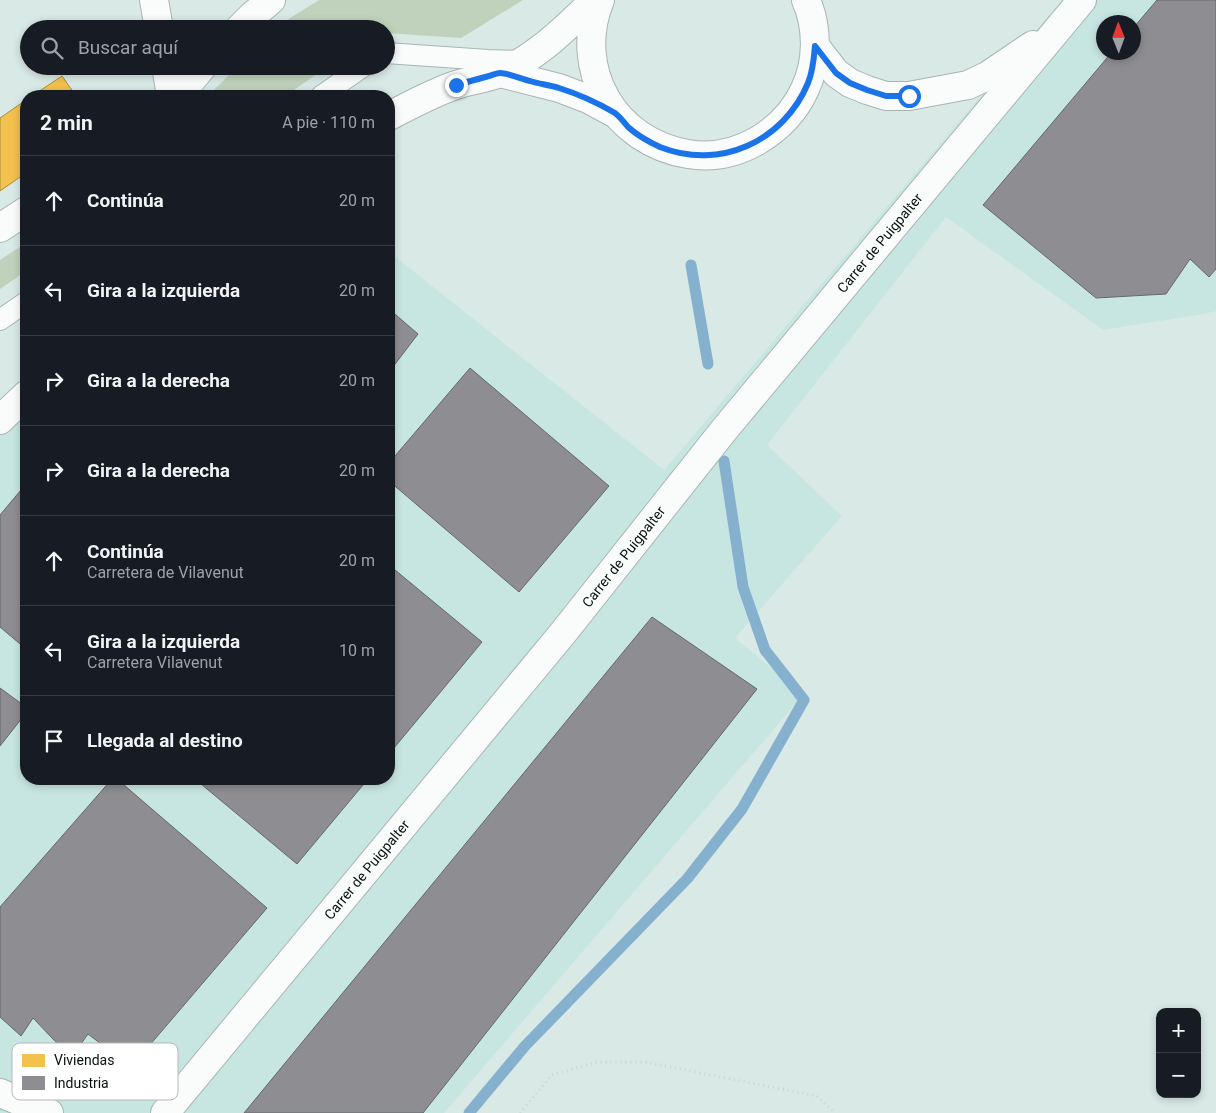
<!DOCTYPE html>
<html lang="es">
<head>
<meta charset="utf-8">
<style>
	:root { --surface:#171b24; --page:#20242c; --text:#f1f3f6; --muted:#9ea1a6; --line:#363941 }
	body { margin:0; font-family:Roboto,sans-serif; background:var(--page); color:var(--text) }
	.controls { position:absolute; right:15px; bottom:15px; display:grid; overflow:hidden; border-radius:10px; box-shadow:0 2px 8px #0003 }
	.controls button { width:45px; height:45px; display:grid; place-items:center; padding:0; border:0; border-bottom:1px solid var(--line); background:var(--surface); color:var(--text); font:25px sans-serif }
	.compass { position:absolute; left:1096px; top:15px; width:45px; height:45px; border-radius:50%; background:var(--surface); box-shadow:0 2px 8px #0003; rotate:359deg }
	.stop { position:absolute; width:15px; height:15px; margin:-11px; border:4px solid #1a73e8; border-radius:50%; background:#fff }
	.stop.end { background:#1a73e8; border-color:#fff; box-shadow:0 1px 5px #0008 }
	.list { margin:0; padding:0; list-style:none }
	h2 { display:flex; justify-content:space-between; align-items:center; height:65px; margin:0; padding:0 20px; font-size:21px }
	h2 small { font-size:16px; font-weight:400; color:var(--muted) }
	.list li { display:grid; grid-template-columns:32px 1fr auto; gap:15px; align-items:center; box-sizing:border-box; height:90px; padding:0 20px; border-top:1px solid var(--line) }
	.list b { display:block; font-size:19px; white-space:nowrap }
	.list p { margin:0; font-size:16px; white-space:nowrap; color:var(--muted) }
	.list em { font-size:16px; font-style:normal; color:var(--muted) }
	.icon { flex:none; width:28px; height:28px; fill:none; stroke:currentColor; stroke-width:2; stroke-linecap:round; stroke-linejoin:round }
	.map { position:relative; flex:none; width:1216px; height:1113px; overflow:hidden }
	.search { position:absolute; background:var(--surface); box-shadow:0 2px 8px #0003; left:20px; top:20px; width:375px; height:55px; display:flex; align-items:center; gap:12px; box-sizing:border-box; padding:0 18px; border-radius:28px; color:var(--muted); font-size:19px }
	.panel { position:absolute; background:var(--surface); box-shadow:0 2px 8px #0003; left:20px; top:90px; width:375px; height:695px; border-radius:20px }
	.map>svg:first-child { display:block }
</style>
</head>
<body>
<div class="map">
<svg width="1216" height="1113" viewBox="0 0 1216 1113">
	<rect width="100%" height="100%" fill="#d8e9e6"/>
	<path fill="#c8e6e1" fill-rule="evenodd" d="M1062,0H1216V311L1204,314L1103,330L946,217L767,445L842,516L735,638L804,694L444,1113H0V420L26,395V779H389V252L664,470ZM1104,22H1134V52H1104Z"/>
	<g fill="#c0d2bb">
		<polygon points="319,0 523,0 461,38 386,33 386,29 276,29 279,25"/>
		<polygon points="238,66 329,66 285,96 208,96"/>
		<polygon points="26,243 26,271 0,289 0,260"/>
	</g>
	<g fill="#f2c14e" stroke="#ac8c3b">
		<polygon points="62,76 76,96 32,96"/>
		<polygon points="26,100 26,173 0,191 0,118"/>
	</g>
	<g fill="#8d8d92" stroke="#65686b">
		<polygon points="1157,0 1216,0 1216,269 1209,277 1190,259 1166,294 1096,298 983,205 1112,52 1134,52 1134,27"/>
		<polygon points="389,309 418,334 389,372"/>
		<polygon points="470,368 609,486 519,592 389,481 389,463"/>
		<polygon points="26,484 26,649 0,627 0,515"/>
		<polygon points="389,565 482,642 389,754"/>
		<polygon points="652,617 757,689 423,1113 244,1113"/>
		<polygon points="0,688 26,707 26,713 0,746"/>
		<polygon points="112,779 117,779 267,908 131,1067 88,1034 71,1058 33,1018 21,1036 0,1017 0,907"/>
		<polygon points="195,779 368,779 297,864"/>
	</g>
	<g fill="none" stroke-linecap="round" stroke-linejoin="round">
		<g stroke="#85b0ce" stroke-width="11">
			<polyline points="691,265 708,364"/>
			<polyline points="469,1113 525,1046 687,879 742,809 804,700 765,650 743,587 724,461"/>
		</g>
		<defs>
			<g id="lane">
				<polyline points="386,53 488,60 521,61"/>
				<polyline points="321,96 364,66"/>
				<polyline points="0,320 26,302"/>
			</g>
			<g id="street">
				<polyline points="154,0 159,29"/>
				<polyline points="239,29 252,16 271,0"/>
				<polyline points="815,46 836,73 850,83 867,90 886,96 909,96 968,85 987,76 1033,45"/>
				<polyline points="166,66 171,96"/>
				<polyline points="178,96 203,66"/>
				<polyline points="0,228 26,211"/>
				<polyline points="0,1093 49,1113"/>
				<path id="s1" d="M165,1113L563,633L724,430L1082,0"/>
			</g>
			<g id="secondary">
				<path d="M600,0C572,69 614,142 688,154C712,158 736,153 757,141C779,128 795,111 805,89C818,61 818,28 806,0"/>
				<polyline points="500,73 559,88 588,99 616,114"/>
				<path d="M389,116C411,105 432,93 456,85C470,80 486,79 500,73C538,57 566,27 595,0"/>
				<polyline points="0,420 26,395"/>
			</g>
		</defs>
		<use href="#lane" stroke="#a8b5b3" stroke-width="22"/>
		<use href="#street" stroke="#a8b5b3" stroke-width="30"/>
		<use href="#secondary" stroke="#a8b5b3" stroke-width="30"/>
		<polyline stroke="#d0d4d3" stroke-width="3" stroke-dasharray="1 4" stroke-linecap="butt" points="520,1113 552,1075 597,1062 645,1062 817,1096 833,1111 833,1113"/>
		<use href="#lane" stroke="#f9fcfb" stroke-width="20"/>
		<use href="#street" stroke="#f9fcfb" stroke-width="28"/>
		<use href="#secondary" stroke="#f9fcfb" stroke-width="28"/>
	</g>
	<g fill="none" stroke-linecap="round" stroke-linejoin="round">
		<path stroke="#1a73e8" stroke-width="6" d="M456,85C467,82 478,79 489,76C492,75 497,73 500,73C508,73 522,79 530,81C539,84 550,85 559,88C578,94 598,103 615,113C620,117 624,122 628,127C637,135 649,142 660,147C720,171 784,141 808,83C813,71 814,58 815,46L836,73L850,83L867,90L886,96H909"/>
	</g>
	<g text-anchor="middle" stroke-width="5" stroke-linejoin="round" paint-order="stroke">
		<g font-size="14" fill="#071110" stroke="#fff">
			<text dy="5" stroke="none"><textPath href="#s1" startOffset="1126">Carrer de Puigpalter</textPath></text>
			<text dy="5" stroke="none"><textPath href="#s1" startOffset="721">Carrer de Puigpalter</textPath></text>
			<text dy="5" stroke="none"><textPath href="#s1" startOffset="316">Carrer de Puigpalter</textPath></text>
		</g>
	</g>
	<rect x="12" y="1043" width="166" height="57" rx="8" fill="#fff" stroke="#b5b8b7" stroke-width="1"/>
	<rect x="22" y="1054" width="23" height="13" fill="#f2c14e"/>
	<rect x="22" y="1076" width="23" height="14" fill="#8d8d92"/>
	<g font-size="14" fill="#071110">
		<text x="54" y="1065">Viviendas</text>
		<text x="54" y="1088">Industria</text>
	</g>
</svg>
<div class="controls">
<button>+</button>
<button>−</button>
</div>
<svg class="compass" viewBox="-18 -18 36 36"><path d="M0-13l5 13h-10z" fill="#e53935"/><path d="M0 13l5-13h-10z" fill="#9ea1a6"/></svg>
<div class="stop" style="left:909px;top:96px"></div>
<div class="stop end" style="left:456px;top:85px"></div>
<div class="search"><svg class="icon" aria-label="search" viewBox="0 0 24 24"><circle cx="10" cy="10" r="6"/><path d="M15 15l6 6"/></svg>Buscar aquí</div>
<section class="panel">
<h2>2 min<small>A pie · 110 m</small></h2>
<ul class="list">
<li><svg class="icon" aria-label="ahead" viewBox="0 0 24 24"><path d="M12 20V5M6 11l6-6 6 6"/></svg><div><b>Continúa</b></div><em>20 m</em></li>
<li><svg class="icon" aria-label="left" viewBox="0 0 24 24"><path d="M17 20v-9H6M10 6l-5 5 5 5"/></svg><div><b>Gira a la izquierda</b></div><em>20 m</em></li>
<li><svg class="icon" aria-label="right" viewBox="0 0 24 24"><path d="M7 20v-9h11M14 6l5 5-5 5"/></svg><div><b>Gira a la derecha</b></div><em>20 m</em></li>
<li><svg class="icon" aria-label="right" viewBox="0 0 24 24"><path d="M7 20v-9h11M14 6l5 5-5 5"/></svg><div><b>Gira a la derecha</b></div><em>20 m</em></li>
<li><svg class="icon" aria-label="ahead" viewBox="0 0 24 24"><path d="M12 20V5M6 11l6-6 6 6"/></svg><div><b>Continúa</b><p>Carretera de Vilavenut</p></div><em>20 m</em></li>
<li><svg class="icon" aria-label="left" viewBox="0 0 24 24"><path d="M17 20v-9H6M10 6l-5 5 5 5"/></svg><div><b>Gira a la izquierda</b><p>Carretera Vilavenut</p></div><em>10 m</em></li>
<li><svg class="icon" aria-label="arrive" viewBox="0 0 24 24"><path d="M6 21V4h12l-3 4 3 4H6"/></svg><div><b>Llegada al destino</b></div></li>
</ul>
</section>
</div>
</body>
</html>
